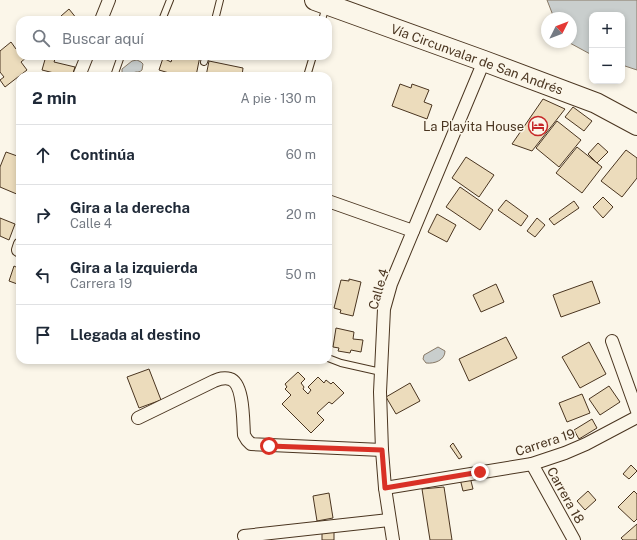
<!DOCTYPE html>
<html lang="es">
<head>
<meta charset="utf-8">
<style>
	:root { --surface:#fff; --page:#f6f6f7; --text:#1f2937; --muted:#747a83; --line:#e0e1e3 }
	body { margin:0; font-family:"Public Sans",sans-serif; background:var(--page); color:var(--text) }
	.controls { position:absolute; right:12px; top:12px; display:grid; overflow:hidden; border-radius:8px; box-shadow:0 2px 6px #0003 }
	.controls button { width:36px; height:36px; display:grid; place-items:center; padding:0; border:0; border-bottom:1px solid var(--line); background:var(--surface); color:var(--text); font:20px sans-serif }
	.compass { position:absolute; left:541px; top:12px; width:36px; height:36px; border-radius:50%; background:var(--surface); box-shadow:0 2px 6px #0003; rotate:48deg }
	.stop { position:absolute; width:12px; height:12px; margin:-9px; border:3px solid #d93025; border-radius:50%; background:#fff }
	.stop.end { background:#d93025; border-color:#fff; box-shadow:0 1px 4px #0008 }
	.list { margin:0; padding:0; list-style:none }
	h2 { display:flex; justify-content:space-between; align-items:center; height:52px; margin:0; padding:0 16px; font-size:17px }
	h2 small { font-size:13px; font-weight:400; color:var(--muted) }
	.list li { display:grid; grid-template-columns:26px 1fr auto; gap:12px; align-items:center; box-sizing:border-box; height:60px; padding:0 16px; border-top:1px solid var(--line) }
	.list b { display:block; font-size:15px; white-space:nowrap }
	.list p { margin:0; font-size:13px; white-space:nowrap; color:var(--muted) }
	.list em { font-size:13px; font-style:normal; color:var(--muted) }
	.icon { flex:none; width:22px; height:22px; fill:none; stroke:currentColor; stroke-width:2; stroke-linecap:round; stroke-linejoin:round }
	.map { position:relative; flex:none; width:637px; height:540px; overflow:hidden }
	.search { position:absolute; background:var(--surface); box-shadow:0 2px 6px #0003; left:16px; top:16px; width:316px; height:44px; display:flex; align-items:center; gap:10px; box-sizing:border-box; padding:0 14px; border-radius:12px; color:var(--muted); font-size:15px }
	.panel { position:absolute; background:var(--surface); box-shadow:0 2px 6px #0003; left:16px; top:72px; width:316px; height:292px; border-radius:12px }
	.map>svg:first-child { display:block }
</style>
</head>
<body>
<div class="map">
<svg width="637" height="540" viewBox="0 0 637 540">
	<rect width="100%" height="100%" fill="#fbf6e9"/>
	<g fill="#c9cecd" stroke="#887966">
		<polygon points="547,0 637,0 637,70 622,65 622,15 592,15 592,55 568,42 571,42 571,18 554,18"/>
		<path d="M137,60L141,62L143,64L142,70C140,72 138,72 136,72C130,73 130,79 122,74V69L132,61Z"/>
		<path d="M438,347L445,351C445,360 435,364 426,363L423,359L424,355Z"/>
	</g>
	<g fill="#ecdcbc" stroke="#4a3520">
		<polygon points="69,9 77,19 78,18 80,20 59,20 62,17 61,16"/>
		<polygon points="11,42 16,49 19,47 20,48 20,56 27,57 21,62 27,70 5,87 0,80 4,77 0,72 0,51"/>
		<polygon points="46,56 56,56 54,62 75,67 72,76 66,76 42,70"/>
		<polygon points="173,56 200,56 196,76 168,76 169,73 159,70 163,58 171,62"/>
		<polygon points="209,61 243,68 242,76 206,76"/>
		<polygon points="400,84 411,88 412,84 429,90 424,102 432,105 427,119 392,106"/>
		<polygon points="543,99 565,109 532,151 512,144"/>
		<polygon points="573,107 592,121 584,131 565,117"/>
		<polygon points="557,121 581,140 559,167 536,148"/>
		<polygon points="598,143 608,152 597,163 588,154"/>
		<polygon points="577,147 602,167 582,193 556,173"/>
		<polygon points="626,150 637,158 637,178 622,197 601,181"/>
		<polygon points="6,152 20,157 19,195 0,187 0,167"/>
		<polygon points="466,157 494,175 479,197 452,178"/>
		<polygon points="460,187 493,210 480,230 446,207"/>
		<polygon points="603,197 613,207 603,218 593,207"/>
		<polygon points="506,200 528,216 521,226 498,210"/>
		<polygon points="574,201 579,208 554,225 549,219"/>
		<polygon points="437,214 456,225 447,242 428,232"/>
		<polygon points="0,218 15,224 9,240 0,236"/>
		<polygon points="537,218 545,225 535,237 527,231"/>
		<polygon points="14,266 20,269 20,285 9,281"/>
		<polygon points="349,279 361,282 353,316 340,313 341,310 334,308 341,280 349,281"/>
		<polygon points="592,281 600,303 561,317 553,295"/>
		<polygon points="496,284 504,302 481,312 473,295"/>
		<polygon points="336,328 354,332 353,339 363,340 361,352 351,350 350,353 338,351 339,348 333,347"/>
		<polygon points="506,337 517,358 469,381 459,359"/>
		<polygon points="589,342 606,374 580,388 562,357"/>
		<polygon points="149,369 161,400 139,408 127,377"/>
		<polygon points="298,372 305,379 301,383 304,387 303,389 308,394 311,390 308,387 318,377 324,383 326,380 331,384 333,382 344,393 332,404 329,402 317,413 324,420 311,433 282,404 291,395 285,389 287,387 285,384"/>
		<polygon points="410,383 420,401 396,414 386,397"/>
		<polygon points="609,386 620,402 600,415 589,399"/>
		<polygon points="582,394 590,413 567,422 559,403"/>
		<polygon points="592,419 597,428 579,439 574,430"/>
		<polygon points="453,443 462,457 459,459 450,446"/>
		<polygon points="631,465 637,471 629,479 623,474"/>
		<polygon points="470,477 473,489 463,491 460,479"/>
		<polygon points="444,487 452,540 430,540 422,489"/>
		<polygon points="588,491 596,500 585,510 577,501"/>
		<polygon points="634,491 637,494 637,519 634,522 618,507"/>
		<polygon points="329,493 333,518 317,521 313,496"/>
		<polygon points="637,524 637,540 623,540 621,538"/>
		<polygon points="322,530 334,531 334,540 322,540"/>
	</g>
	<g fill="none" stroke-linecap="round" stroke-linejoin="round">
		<defs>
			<g id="service">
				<polyline points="162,20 170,0"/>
				<polyline points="215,20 220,0"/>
				<polyline points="322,20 326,6"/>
				<polyline points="204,62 206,56"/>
				<polyline points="114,76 121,56"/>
				<polyline points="307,76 313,56"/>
				<polyline points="328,358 341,363 381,372"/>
			</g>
			<g id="minor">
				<polyline points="101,20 109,0"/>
				<polyline points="79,76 87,56"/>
				<polyline points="328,201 413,231"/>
				<polyline points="18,250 20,244"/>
				<polyline points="612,341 637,411"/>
				<path d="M138,418L214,381C219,379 224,377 230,379C244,383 243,422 244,435L247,440L251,444L382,450"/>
				<polyline points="532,464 574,540"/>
				<polyline points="385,488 532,464 565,453 586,444 637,417"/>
				<polyline points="244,536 389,520"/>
				<polyline points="393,540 385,488 382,450 380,392 384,309 391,284 484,61"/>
			</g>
			<polyline id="trunk" points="315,0 484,61 596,103 637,125"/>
		</defs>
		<use href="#service" stroke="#4a3520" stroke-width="8"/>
		<use href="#minor" stroke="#4a3520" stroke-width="14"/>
		<use href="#trunk" stroke="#4a3520" stroke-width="22"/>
		<use href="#service" stroke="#fbf6e9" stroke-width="6"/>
		<use href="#minor" stroke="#fbf6e9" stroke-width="12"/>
		<use href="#trunk" stroke="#fbf6e9" stroke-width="20"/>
	</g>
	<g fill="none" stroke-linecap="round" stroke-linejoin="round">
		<polyline stroke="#d93025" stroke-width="5" points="269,446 382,450 385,488 480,472"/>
	</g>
	<defs>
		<symbol id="hotel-ring" viewBox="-11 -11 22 22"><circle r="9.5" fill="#fbf6e9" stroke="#c62828" stroke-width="1.5"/><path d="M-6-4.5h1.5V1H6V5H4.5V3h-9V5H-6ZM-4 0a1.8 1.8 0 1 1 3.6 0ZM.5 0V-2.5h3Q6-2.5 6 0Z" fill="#c62828"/></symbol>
	</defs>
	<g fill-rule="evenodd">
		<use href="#hotel-ring" x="527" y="115" width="22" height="22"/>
	</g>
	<g text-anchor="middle" stroke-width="3" stroke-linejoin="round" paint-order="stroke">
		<g font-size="13" fill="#4a3520" stroke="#fbf6e9">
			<text transform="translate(477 59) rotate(20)" y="5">Vía Circunvalar de San Andrés</text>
			<text transform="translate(378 289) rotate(-74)" y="5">Calle 4</text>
			<text transform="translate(545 442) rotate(-18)" y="5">Carrera 19</text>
			<text transform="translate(566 495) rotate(61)" y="5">Carrera 18</text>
		</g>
		<g font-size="13" fill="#4a3520" stroke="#fbf6e9" text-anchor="end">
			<text x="524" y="131">La Playita House</text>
		</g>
	</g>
</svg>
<div class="controls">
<button>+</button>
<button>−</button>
</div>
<svg class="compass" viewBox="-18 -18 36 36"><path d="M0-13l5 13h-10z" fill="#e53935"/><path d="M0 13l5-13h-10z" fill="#747a83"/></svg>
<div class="stop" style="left:269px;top:446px"></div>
<div class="stop end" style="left:480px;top:472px"></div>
<div class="search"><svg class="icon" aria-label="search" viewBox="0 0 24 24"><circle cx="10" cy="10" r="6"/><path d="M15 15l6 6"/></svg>Buscar aquí</div>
<section class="panel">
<h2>2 min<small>A pie · 130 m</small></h2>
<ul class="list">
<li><svg class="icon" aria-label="ahead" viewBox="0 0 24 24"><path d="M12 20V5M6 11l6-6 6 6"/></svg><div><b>Continúa</b></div><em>60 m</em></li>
<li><svg class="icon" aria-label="right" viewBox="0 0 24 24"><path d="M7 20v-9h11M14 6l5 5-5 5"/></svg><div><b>Gira a la derecha</b><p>Calle 4</p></div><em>20 m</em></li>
<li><svg class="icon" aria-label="left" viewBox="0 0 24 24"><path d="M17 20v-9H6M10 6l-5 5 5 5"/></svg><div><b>Gira a la izquierda</b><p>Carrera 19</p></div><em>50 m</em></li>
<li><svg class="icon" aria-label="arrive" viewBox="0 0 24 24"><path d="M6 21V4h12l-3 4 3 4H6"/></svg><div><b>Llegada al destino</b></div></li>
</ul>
</section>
</div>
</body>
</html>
